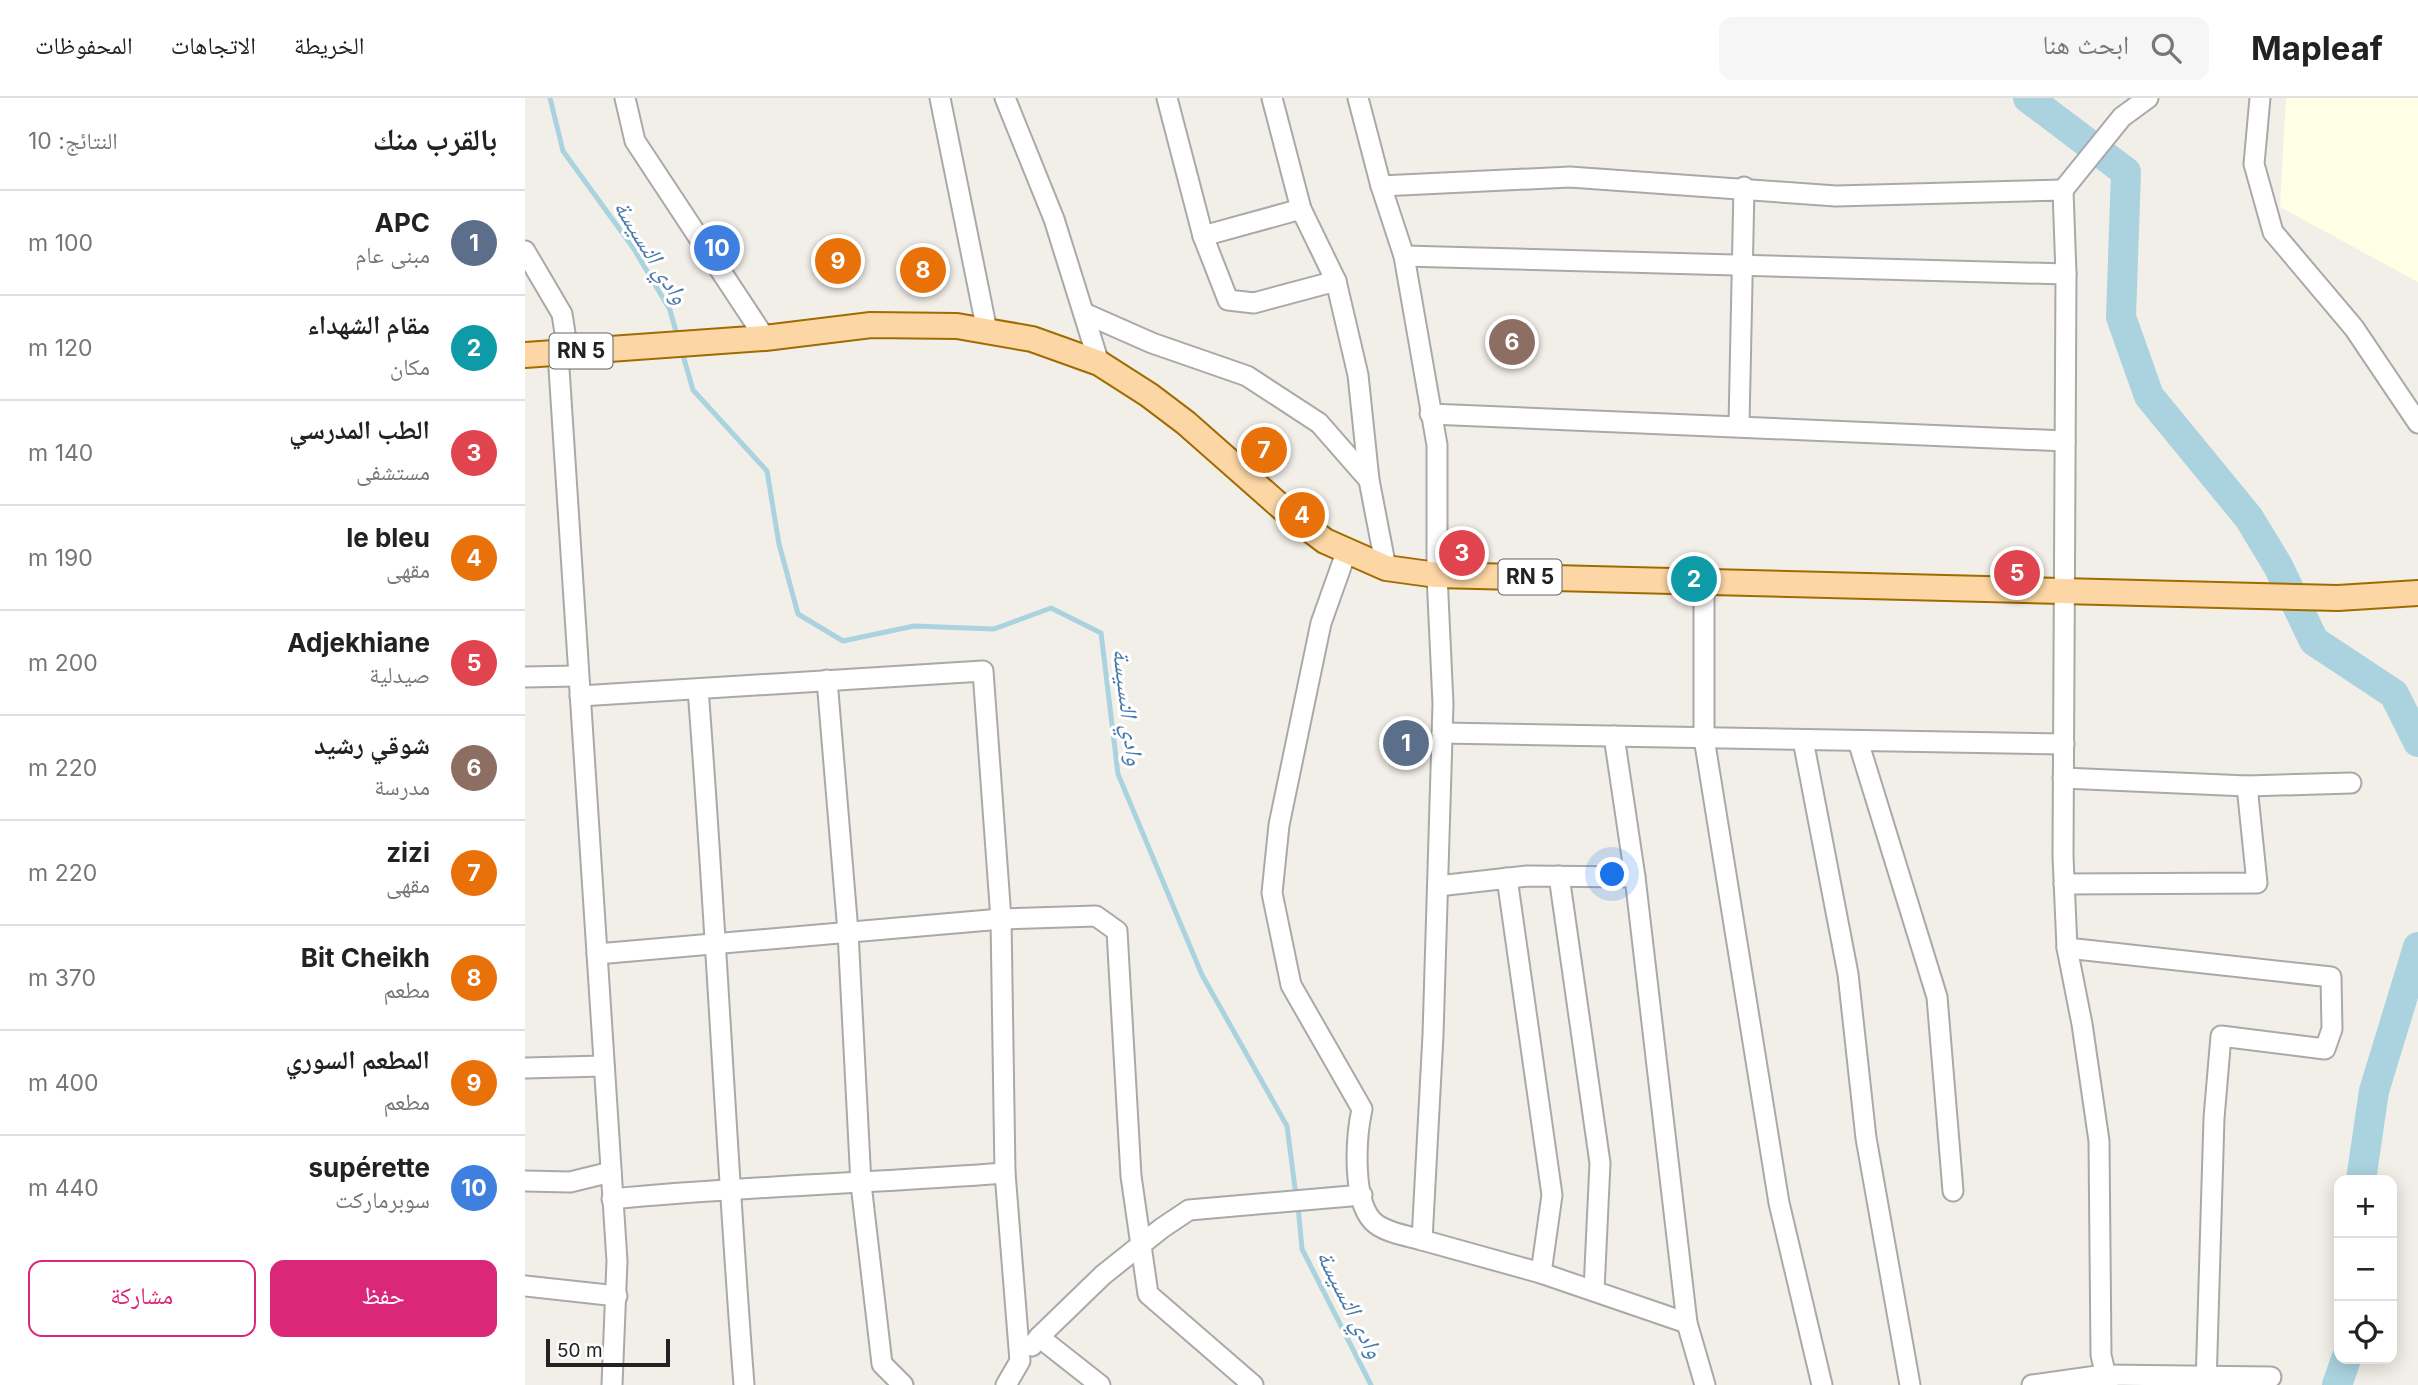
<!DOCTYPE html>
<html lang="ar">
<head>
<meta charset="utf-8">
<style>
	:root { --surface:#fff; --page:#f6f6f6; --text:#222; --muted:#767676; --line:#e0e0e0; --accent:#db2777 }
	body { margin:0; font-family:Inter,"Noto Naskh Arabic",sans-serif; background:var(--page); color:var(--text); direction:rtl }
	.controls { position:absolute; right:21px; bottom:21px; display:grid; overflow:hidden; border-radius:14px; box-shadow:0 4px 18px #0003 }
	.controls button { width:63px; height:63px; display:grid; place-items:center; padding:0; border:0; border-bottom:2px solid var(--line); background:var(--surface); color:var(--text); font:35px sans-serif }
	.scale { position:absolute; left:21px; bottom:18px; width:124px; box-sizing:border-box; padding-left:7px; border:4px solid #222; border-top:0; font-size:19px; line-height:24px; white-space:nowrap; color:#222; -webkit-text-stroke:5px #fff; paint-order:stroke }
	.you { position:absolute; left:1088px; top:777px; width:24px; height:24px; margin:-18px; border:5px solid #fff; border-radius:50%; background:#1a73e8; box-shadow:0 0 0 10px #1a73e833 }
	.badge { display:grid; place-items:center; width:46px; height:46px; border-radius:50%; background:var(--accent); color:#fff; font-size:23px; font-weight:700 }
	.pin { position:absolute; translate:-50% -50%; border:4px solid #fff; box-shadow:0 2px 7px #0006 }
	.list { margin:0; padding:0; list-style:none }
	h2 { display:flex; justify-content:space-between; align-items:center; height:91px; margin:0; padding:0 28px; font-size:30px }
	h2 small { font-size:23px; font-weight:400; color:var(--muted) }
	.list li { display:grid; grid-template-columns:46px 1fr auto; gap:21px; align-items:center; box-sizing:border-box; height:105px; padding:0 28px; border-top:2px solid var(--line) }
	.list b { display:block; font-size:26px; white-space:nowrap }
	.list p { margin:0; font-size:23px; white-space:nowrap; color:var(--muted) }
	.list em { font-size:23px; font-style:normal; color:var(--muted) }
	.actions { display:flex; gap:14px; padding:21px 28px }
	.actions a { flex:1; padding:16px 0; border:2px solid var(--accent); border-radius:14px; text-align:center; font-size:24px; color:var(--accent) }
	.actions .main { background:var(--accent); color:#fff }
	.icon { flex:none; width:38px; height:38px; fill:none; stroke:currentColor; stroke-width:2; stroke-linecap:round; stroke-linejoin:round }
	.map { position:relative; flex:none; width:1893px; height:1287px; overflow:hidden; direction:ltr }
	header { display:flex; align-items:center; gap:42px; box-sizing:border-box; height:98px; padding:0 35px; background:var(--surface); border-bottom:2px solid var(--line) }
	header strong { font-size:33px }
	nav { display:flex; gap:38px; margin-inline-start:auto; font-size:24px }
	.search { width:490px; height:63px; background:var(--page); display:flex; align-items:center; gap:18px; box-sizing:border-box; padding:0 24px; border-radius:14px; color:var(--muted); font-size:26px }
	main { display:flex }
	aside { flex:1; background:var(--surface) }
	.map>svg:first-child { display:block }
</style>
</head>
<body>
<header>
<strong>Mapleaf</strong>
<div class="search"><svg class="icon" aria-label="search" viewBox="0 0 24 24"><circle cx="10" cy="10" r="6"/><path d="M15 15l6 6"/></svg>ابحث هنا</div>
<nav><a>الخريطة</a><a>الاتجاهات</a><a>المحفوظات</a></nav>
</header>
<main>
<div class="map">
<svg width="1893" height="1287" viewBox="0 0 1893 1287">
	<rect width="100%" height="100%" fill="#f2efe9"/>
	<polygon fill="#ffffe5" points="1761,0 1893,0 1893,184 1755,109"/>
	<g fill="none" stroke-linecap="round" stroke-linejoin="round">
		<g stroke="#aad3df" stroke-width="5">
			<polyline points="25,0 38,53 109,151 145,212 153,241"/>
			<polyline points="157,254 168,292 242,373 254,446 273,516 318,543 389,528 469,531 526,510 576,535 593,676 677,877 762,1028 771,1098"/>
			<polyline points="773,1108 777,1151 846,1287"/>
		</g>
		<g stroke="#aad3df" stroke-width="30">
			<polyline points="1503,0 1601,74 1596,219 1624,298 1724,420 1753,468 1789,543 1869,596 1893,644"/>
			<polyline points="1836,1082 1849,993 1893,849"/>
			<polyline points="1812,1287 1821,1261"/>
		</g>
		<defs>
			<g id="minor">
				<polyline points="100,0 110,43 240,240"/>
				<polyline points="415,0 462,233"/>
				<polyline points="480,0 529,121 574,265"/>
				<polyline points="642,0 678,138 703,202 729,205 811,183"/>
				<polyline points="747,0 776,111 811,183 833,277 844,382 861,470"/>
				<polyline points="833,0 856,88 879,158 912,347 912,477 918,606 908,937 897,1142 1016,1175 1162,1225"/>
				<polyline points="1735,0 1729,66 1748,134 1829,230 1893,325"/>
				<polyline points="856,88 1045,79 1311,98 1538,92 1541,176 1538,758 1542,850 1806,879 1807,931 1800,951 1696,938 1689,1020 1681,1287"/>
				<polyline points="1538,92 1597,19 1623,0"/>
				<polyline points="678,138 776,111"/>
				<polyline points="0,153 37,216 43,254"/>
				<polyline points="879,158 1541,176"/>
				<polyline points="559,215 627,245 722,278 794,325 844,382"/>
				<polyline points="33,255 92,1163 87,1287"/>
				<polyline points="905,316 1540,343"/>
				<polyline points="1214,327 1219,89"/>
				<path d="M822,452L796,525L754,727L747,795L766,887L837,1011C831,1039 826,1107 851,1126C863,1135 883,1138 897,1142"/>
				<polyline points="1179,484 1179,640 1254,1105 1297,1287"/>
				<polyline points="0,579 52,578"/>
				<polyline points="302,582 323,834 336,1086 357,1266 378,1287"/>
				<path d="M173,591C191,823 201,1055 219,1287"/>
				<polyline points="55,598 458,573 476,821 480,1075 495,1263 481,1287"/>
				<polyline points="917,635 1539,646"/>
				<polyline points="1089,638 1110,779 1162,1225 1180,1287"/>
				<polyline points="1278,642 1323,876 1341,1040 1385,1287"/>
				<polyline points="1333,643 1412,899 1428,1093"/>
				<polyline points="1538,680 1722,688 1826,685"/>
				<polyline points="1034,778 1075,1065 1069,1192"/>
				<polyline points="982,780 1027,1097 1016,1175"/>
				<polyline points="1539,786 1732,785 1722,688"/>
				<polyline points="913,788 1002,778 1110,779"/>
				<polyline points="1542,850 1557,926 1574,1043 1576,1257 1583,1287"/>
				<polyline points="72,856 476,821 571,818 592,833 606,1078 623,1196 728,1287"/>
				<polyline points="0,970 79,968"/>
				<polyline points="0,1083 45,1084 86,1074"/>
				<path d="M87,1101C218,1088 349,1085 480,1075"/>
				<polyline points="0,1188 92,1198"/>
				<polyline points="514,1239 578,1177 637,1130 664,1112 837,1097"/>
				<polyline points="507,1248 514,1239 575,1287"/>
				<polyline points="1507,1287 1579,1277 1746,1279"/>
			</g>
			<polyline id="major" points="0,257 240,240 346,227 432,228 507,241 574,265 624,297 661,325 763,415 800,443 861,470 912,477 1813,500 1893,495"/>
		</defs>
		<use href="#minor" stroke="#a9a9a9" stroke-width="23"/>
		<use href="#major" stroke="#a06b00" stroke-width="28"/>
		<use href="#minor" stroke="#fff" stroke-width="19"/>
		<use href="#major" stroke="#fcd6a4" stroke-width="24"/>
	</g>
	<g text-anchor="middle" stroke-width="6" stroke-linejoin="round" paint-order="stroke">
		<g fill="#fff" stroke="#646464" stroke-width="2">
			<rect x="24.5" y="235.5" width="63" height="35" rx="5"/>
			<rect x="973.5" y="461.5" width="63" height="35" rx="5"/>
		</g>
		<g font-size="21" font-weight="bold" fill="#222">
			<text x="56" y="260">RN 5</text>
			<text x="1005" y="486">RN 5</text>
		</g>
		<g font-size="24" font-style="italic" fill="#4a7aab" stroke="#fff">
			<text transform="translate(126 154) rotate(58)" y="8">وادي النسيسة</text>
			<text transform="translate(603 609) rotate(83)" y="8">وادي النسيسة</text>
			<text transform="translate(825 1206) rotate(63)" y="8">وادي النسيسة</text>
		</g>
	</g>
</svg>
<div class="controls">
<button>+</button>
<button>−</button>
<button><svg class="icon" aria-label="locate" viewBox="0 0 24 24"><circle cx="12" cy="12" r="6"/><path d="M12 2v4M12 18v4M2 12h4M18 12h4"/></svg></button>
</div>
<div class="scale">50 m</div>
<div class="you"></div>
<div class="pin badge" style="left:881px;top:645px;background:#5c6f8a">1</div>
<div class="pin badge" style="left:1169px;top:481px;background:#0f9aa8">2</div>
<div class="pin badge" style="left:937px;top:455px;background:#e0444e">3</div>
<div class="pin badge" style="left:777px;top:417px;background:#e8710a">4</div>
<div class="pin badge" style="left:1492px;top:475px;background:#e0444e">5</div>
<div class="pin badge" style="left:987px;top:244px;background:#8d6e63">6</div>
<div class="pin badge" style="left:739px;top:352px;background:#e8710a">7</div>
<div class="pin badge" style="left:398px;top:172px;background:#e8710a">8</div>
<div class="pin badge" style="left:313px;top:163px;background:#e8710a">9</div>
<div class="pin badge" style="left:192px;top:150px;background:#3f7fe0">10</div>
</div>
<aside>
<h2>بالقرب منك<small>النتائج: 10</small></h2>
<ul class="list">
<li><span class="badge" style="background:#5c6f8a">1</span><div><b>APC</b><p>مبنى عام</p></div><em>100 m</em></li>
<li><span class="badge" style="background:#0f9aa8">2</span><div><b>مقام الشهداء</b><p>مكان</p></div><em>120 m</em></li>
<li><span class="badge" style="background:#e0444e">3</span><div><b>الطب المدرسي</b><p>مستشفى</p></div><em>140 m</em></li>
<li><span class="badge" style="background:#e8710a">4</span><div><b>le bleu</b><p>مقهى</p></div><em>190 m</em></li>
<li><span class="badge" style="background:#e0444e">5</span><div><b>Adjekhiane</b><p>صيدلية</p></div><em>200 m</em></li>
<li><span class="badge" style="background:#8d6e63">6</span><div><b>شوقي رشيد</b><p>مدرسة</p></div><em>220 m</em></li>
<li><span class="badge" style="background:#e8710a">7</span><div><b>zizi</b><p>مقهى</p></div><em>220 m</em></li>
<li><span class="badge" style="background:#e8710a">8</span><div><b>Bit Cheikh</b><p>مطعم</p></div><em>370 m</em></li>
<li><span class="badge" style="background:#e8710a">9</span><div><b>المطعم السوري</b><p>مطعم</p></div><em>400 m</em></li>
<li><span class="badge" style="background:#3f7fe0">10</span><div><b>supérette</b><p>سوبرماركت</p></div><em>440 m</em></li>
</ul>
<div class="actions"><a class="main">حفظ</a><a>مشاركة</a></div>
</aside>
</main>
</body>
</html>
